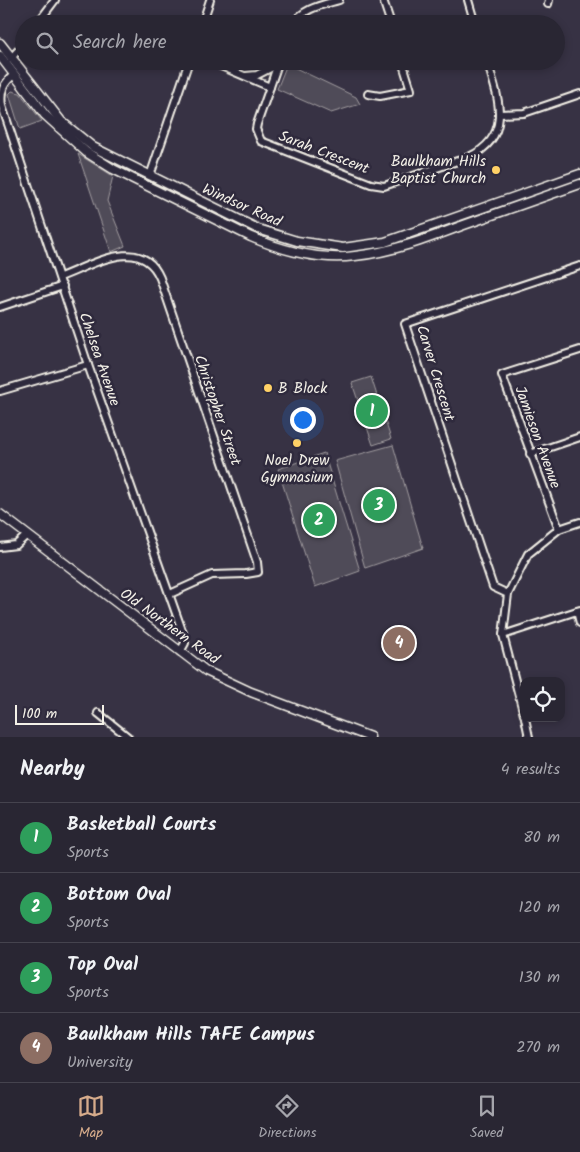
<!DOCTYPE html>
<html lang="en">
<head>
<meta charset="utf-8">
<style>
	:root { --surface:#292633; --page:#312e3b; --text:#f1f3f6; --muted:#a5a5ac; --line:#45434e; --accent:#d6ab8b }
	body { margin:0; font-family:Kalam,sans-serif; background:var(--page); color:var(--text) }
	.controls { position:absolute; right:15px; bottom:15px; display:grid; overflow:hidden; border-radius:10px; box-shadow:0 2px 8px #0003 }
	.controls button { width:45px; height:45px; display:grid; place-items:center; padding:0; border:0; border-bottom:1px solid var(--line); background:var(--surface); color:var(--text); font:25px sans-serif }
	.scale { position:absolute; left:15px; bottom:12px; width:89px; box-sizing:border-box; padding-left:5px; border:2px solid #f4f1e8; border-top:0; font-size:14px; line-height:18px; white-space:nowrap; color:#f4f1e8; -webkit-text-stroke:4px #2f2a3d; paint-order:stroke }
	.you { position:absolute; left:302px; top:419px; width:18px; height:18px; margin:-12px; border:4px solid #fff; border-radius:50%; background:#1a73e8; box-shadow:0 0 0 8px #1a73e833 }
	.badge { display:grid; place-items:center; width:32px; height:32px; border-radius:50%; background:var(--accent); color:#fff; font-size:16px; font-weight:700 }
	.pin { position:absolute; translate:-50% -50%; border:2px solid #fff; box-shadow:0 1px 5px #0006 }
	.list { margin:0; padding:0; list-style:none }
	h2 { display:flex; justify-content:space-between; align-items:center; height:65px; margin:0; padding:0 20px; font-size:21px }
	h2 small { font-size:16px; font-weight:400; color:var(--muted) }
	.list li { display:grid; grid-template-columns:32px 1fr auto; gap:15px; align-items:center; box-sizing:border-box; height:70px; padding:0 20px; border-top:1px solid var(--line) }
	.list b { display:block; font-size:19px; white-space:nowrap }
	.list p { margin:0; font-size:16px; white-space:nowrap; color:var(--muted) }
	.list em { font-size:16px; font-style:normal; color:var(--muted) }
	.icon { flex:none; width:28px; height:28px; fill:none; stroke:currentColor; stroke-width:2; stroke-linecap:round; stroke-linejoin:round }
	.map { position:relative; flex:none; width:580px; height:737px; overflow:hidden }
	.search { position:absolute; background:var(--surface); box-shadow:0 2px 8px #0003; left:15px; right:15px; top:15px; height:55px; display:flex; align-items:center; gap:12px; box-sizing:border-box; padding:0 18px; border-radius:28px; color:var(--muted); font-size:19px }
	.sheet { height:345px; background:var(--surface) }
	nav { display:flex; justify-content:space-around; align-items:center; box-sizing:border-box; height:70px; border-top:1px solid var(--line); background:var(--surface); font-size:14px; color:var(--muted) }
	nav a { display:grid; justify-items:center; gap:2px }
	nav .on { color:var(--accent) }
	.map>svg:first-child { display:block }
</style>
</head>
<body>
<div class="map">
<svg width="580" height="737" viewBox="0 0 580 737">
	<rect width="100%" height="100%" fill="#373244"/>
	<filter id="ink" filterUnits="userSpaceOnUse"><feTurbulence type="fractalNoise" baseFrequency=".02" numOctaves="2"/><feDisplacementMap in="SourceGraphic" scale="10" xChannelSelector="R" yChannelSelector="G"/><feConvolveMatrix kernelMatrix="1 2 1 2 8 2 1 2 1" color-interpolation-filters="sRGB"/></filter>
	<g filter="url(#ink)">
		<g fill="#504b59" stroke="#a29ea0">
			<polygon points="287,64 356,97 360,104 331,113 277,89"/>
			<polygon points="12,91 20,93 42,121 20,129 9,94"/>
			<polygon points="78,154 113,176 107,201 125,246 111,252"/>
			<polygon points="371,377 391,439 373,445 352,383"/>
			<polygon points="393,445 423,548 365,568 335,461"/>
			<polygon points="324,453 360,571 315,587 278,469"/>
		</g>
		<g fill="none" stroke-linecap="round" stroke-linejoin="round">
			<defs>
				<g id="minor">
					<polyline points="383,0 391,24"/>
					<polyline points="468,0 475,24"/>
					<polyline points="548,4 549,0"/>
					<polyline points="37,24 55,0"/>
					<polyline points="202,24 210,0"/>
					<path d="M293,24C303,8 322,5 339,0"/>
					<polyline points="12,57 24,44"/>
					<polyline points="209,61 270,87"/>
					<path d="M279,61L257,124L256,129L261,141L371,184L384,186L469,157C514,136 498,97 487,61"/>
					<path d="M14,75C3,83 0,92 2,106L88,365L184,636L185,643L180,652"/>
					<polyline points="246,76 257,75 278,64"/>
					<polyline points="368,94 380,96 411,90 402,61"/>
					<polyline points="500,114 524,113 580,94"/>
					<polyline points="150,176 189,61"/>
					<path d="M60,277C92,265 142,234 160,278L257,562L258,572L246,574L212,575L170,594"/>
					<polyline points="0,307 63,286"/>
					<polyline points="0,391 88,365"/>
					<polyline points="530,454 580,437"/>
					<polyline points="559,529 502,375 580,350"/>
					<polyline points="0,547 16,545 27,535"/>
					<polyline points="508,594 493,587 405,324 580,266"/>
					<polyline points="577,611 580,623"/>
					<polyline points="503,635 580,610"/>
					<polyline points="98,713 128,737"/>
					<polyline points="524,715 503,635 508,594 528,554 559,529 580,522"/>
					<polyline points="525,718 529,737"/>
				</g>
				<g id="major">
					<polyline points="0,43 61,121 93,147 258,229 297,241 343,248 385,242 580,174"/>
					<path d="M0,56L45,115L86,152L113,169L251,237C284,251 319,261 355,256C392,252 427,239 461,226C501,212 540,198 580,184"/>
					<polyline points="0,514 206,671 251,692 370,737"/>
				</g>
			</defs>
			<use href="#minor" stroke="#f4f1e8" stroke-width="10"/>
			<use href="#major" stroke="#f4f1e8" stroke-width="11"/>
			<use href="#minor" stroke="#2f2a3d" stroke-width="6"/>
			<use href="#major" stroke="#2f2a3d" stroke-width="8"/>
		</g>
	</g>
	<g fill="#ffd166" stroke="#2f2a3d" stroke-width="2">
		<circle cx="496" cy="170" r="5"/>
		<circle cx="268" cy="388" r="5"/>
		<circle cx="297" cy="443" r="5"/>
	</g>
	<g text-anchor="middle" stroke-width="5" stroke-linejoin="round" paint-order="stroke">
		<g font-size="15" fill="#f4f1e8" stroke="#2f2a3d">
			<text transform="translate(324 152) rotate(21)" y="5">Sarah Crescent</text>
			<text transform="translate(242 205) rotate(24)" y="5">Windsor Road</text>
			<text transform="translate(100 359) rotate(71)" y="5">Chelsea Avenue</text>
			<text transform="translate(436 373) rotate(73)" y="5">Carver Crescent</text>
			<text transform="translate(218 410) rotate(71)" y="5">Christopher Street</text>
			<text transform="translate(538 437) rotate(70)" y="5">Jamieson Avenue</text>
			<text transform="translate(170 626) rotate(36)" y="5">Old Northern Road</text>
		</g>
		<g font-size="15" fill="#f4f1e8" stroke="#2f2a3d" text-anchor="end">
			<text x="486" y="166">Baulkham Hills<tspan x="486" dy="17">Baptist Church</tspan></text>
			<text x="278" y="393" text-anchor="start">B Block</text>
			<text x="297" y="465" text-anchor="middle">Noel Drew<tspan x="297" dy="17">Gymnasium</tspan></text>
		</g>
	</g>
</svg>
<div class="controls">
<button><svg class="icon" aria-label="locate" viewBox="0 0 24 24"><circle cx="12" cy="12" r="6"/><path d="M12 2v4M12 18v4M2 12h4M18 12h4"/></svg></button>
</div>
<div class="scale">100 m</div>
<div class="you"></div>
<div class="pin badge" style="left:372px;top:411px;background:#2e9e5b">1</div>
<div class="pin badge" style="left:319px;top:520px;background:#2e9e5b">2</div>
<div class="pin badge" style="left:379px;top:505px;background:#2e9e5b">3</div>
<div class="pin badge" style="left:399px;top:643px;background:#8d6e63">4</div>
<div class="search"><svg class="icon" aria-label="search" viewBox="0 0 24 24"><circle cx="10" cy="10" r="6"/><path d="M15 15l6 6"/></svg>Search here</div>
</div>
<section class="sheet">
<h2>Nearby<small>4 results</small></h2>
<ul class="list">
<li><span class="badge" style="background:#2e9e5b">1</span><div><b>Basketball Courts</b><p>Sports</p></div><em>80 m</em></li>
<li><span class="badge" style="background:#2e9e5b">2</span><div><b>Bottom Oval</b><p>Sports</p></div><em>120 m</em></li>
<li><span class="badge" style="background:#2e9e5b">3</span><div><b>Top Oval</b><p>Sports</p></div><em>130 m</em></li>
<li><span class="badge" style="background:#8d6e63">4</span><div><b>Baulkham Hills TAFE Campus</b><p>University</p></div><em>270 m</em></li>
</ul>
</section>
<nav>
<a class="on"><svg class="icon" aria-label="map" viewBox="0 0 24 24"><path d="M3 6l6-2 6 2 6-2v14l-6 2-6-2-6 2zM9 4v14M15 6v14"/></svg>Map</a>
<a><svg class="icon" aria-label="directions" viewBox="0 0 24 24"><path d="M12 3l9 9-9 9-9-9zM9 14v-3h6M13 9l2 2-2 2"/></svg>Directions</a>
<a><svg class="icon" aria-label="saved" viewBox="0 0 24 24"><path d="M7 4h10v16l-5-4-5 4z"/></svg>Saved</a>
</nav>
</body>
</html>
